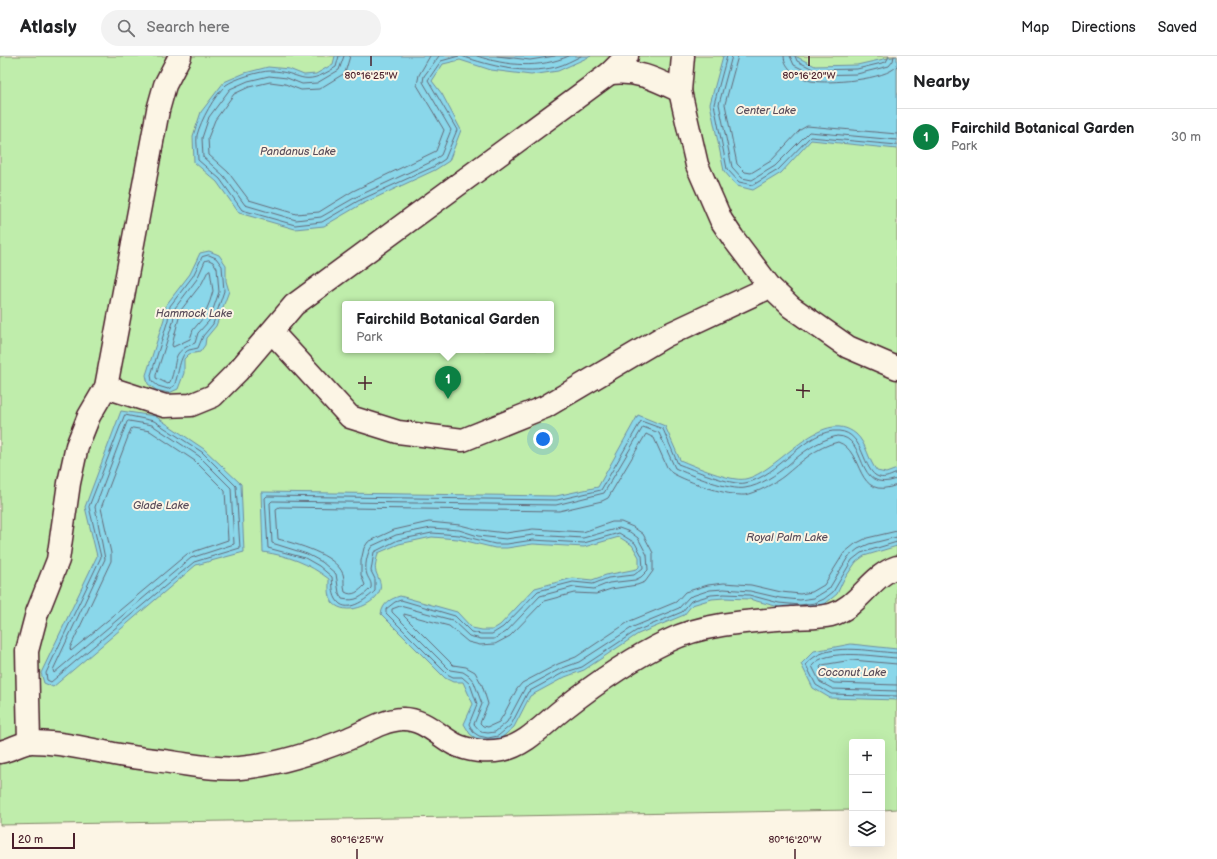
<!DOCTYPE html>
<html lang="en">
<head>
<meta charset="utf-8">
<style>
	:root { --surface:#fff; --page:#f2f2f2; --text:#202124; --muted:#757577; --line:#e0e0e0; --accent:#0b8043 }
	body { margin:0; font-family:"Balsamiq Sans",sans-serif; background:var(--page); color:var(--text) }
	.controls { position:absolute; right:12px; bottom:12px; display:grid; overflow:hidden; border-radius:4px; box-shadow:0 4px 16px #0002 }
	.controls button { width:36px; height:36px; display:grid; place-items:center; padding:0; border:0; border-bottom:1px solid var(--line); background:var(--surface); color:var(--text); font:20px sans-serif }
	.scale { position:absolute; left:12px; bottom:10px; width:63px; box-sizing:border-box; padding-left:4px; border:2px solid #4a1f2b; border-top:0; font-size:11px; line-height:14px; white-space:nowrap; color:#4a1f2b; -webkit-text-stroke:3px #fcf5e5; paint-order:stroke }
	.you { position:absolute; left:543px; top:383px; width:14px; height:14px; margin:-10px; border:3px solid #fff; border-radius:50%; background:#1a73e8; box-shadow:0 0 0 6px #1a73e833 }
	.badge { display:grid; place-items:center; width:26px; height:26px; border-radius:50%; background:var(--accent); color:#fff; font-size:13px; font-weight:700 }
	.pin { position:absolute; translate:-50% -33px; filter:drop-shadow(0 1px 2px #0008) }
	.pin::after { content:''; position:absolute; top:21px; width:14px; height:12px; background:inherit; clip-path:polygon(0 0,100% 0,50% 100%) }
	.popup { position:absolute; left:342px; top:245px; width:212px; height:52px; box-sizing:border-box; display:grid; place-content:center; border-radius:4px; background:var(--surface); filter:drop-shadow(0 1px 3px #0005); font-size:13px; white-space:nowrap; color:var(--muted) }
	.popup b { font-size:15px; color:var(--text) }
	.popup::after { content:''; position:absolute; left:50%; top:100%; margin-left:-8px; border:8px solid transparent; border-top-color:var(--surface) }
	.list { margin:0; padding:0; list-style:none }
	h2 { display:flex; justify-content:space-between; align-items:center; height:52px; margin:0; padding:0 16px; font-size:17px }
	h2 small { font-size:13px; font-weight:400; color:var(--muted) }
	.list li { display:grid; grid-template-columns:26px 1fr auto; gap:12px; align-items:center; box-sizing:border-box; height:56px; padding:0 16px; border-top:1px solid var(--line) }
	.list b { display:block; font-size:15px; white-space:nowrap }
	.list p { margin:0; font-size:13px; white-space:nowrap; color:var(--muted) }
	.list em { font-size:13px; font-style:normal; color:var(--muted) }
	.icon { flex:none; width:22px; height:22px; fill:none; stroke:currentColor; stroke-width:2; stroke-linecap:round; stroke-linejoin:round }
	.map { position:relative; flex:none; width:897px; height:803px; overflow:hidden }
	header { display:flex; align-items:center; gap:24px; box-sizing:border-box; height:56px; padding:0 20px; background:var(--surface); border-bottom:1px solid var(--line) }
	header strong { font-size:19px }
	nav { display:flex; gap:22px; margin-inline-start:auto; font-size:14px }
	.search { width:280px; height:36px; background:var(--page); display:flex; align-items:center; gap:10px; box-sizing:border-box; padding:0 14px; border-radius:22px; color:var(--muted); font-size:15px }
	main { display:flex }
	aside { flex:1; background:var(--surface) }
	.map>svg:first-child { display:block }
</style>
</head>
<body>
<header>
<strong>Atlasly</strong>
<div class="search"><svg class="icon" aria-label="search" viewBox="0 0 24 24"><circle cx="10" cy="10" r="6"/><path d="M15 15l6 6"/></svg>Search here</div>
<nav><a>Map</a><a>Directions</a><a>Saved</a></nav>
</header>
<main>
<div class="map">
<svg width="897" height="803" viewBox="0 0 897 803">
	<rect width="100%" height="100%" fill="#fcf5e5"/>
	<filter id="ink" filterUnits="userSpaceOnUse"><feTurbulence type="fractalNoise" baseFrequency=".025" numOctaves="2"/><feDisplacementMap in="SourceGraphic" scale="8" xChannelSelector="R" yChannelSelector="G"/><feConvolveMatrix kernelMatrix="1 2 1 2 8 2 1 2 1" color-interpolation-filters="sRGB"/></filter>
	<g filter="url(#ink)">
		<path fill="#bfedab" stroke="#84866b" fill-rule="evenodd" d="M0,0H897V753L882,754V686H852V754L0,769ZM345,248H551V294H345Z"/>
		<g fill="#8ad7ea" stroke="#708d9e">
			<polygon points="335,0 591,0 558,15 531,19 491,14 460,4 443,8 432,25 442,38 461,74 449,105 435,114 360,149 324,170 295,173 239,157 217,126 194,106 193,80 201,56 224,26 245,17 268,11 289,13 304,19 316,18 333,8"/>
			<polygon points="723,0 795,0 815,10 857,9 897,0 897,93 811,84 781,117 753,134 737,130 724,115 710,48"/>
			<polygon points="209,195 219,199 226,209 226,225 229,235 216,270 206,282 205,289 200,296 189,298 184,303 184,317 178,333 169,337 156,334 148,328 146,319 164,263 166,249 190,218 200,197"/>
			<polygon points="121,355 155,360 204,393 241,428 244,496 196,509 53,631 44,627 41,617 97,500 85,451"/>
			<path d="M638,359L665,370L680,404C694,410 731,426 745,423C778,417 821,349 856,378C867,388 868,404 877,415L886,417L897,413V490L864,500L856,506L843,525L837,538L826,547L816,551L800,553L779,551L749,543L724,542L712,543L692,549L684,559L638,578L584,614L565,621L530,640L514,671L499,684L493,686L478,684L470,678L464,668L473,648L463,626H453L445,622L381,558C383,547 390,543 400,540L457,556L472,572L482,574H492L500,569L535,532L573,522L592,524L606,519L637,513L639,511V501L632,489L619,481L584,491L533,488L507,492H495L458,483L432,481L399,488L378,497C377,503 374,510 376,516C378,522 383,529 379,536C373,550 345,560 333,547C328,541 329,531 329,523C308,507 289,500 263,496L261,436L556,440L598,431Z"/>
			<polygon points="851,588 897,593 897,644 830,642 813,632 801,608 814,595"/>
		</g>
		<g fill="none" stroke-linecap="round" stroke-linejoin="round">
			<g stroke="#646977" stroke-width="1">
				<path d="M339,0L336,11C300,34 303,15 270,15C260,15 234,23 226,29C214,40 201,64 197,79C196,87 198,96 198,104L220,123L242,154L295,169L322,166L358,145L433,111L445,103L457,74L428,24L441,5L459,0"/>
				<polyline points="344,0 339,14 317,27 302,28 287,22 269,20 248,25 230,33 209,61 202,82 203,101 224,120 245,149 296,164 321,161 356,141 431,106 441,99 451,74 423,26 424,20 439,0"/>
				<polyline points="350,0 345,17 319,33 301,34 285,28 270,26 249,31 234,38 215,64 208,82 209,99 228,116 249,144 296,158 319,156 353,135 436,95 444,74 417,29 419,19 430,0"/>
				<path d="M461,0C492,10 523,19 556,11C564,9 573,4 581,0"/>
				<path d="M477,0C507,10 539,13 569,0"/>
				<polyline points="497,0 530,4 555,0"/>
				<polyline points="727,0 714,48 727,113 739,126 753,129 778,114 810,81 897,89"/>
				<polyline points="732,0 719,48 732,111 742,122 752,124 775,110 809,76 897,84"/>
				<polyline points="738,0 725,48 737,108 745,116 751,117 771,105 800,74 807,70 897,78"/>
				<path d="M784,0C784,13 800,22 811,25C828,28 886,24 897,10"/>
				<polyline points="790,0 794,9 814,19 857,18 889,10 893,5 894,0"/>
				<polyline points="795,0 797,5 815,14 857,13 886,6 889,0"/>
				<path d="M209,199L216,202L222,210L224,235L213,268L203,280L198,292C195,293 192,293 189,294C179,298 179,319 174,330L168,333L158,330L152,325L151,319L168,264L170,250L193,220L202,201Z"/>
				<path d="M209,204L213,206L217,212L219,236L209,265L198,277L195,287C169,297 179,304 170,326L168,328L156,322V319L173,266L175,252L197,223L205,205Z"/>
				<polygon points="210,214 213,235 210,245 203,262 193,274 190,283 173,291 172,289 181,254 202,227 208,215"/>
				<polygon points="125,359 154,365 202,396 236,430 240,492 194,506 51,626 47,624 46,617 101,501 89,451"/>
				<polygon points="129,365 152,369 199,400 231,432 234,488 191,502 54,617 53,614 105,503 95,451 127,366"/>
				<polygon points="133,372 150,375 195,405 225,435 228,484 187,498 71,595 70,592 111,505 111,497 101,452 131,373"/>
				<path d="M897,417C892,419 885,423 879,421C862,416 865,377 839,375C806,372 779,421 745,427C732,430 692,413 678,408L663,373L641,365L601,434L557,444L267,440L265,442L268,492L305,502L319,510L332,521C333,528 332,536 336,543C345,560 367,543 375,535V523L371,515L374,496L398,484L432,477L459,479L495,488H507L533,484L584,487L619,477L635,487L642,500L643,512L634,519L608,522L593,528L573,526L538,535L503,571L492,578H481L471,576L455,560L401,544L395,546L386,553V557L447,618L453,621H462L470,628L477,648L469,668L473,676L479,680L488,682L498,680L511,669L528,636L563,617L582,611L636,575L682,556L691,545L711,539L724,538L749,539L779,547L800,549L815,547L824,543L833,536L852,504L861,497L897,486"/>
				<path d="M897,423C853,439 869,380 837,380C817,385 803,396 788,409C777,418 760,430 745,432C731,435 689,419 675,412L659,377L643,371L604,437L556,449L272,445L270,447L272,487L307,498L322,506L336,518L339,537L342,543C356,546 362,541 371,532C372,526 369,524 367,519C364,511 367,497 372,490L396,479L431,472L459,474L478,480L506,483L533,479L583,482L619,472L630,476L638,482L647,499L648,514L641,521L635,524L609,527L594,533L574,531L540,540L506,576L494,583H481L469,580L452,564L400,550L392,553V556L450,614L463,616L469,620L474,626L482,648L474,668L481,676L488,677L495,676L507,666L525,632L560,613L579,606L633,571L679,552L689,541L710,534L724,533L750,535L780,542L800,544L814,542L829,533L848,501L858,493L869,488L897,481"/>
				<path d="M897,429C854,446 865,395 838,386C816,391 801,406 784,420C775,427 757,437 745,439C727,440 688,426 672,417L667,411L654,382L646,378L608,442L602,445L559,455L279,451L276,453L278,483C296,488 335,498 343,518C345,523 343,530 345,536C353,541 359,535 365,529L361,519V505L364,492L368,486L394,474L429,466L460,469L480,474L506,477L533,473L583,476L612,466H621L633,471L643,478L653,497V515L645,526L637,529L611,533L596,538L574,537L544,545L510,580L495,588L480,589L468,586L449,570L404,558V560L453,609L466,611L475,616L482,629L488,648L480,667L483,670L488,671L499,666L504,658L517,633L522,627L558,608L576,601L630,565L676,546L685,536L708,529L724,527L751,529L781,536L800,538L812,536L824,529L844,497L855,488L867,482L897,475"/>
				<path d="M897,597C871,596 824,584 806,609L816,629L831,638L897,640"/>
				<path d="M897,602C876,601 826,591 812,610L820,626L833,633L897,635"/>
				<polyline points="897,608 852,604 822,609 820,611 825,622 834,627 897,629"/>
			</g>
			<defs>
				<g id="minor">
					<polyline points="683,0 680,35 697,109 721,164 733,182 770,231 791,251 848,291 897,312"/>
					<path d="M610,17C638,14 655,23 680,35"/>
					<polyline points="272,276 350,361 398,376 463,384 545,351 665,280 770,231"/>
					<polyline points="106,331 165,350 191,349 213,340 238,315 294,249 610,17 627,0"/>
					<polyline points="29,686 27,595 37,557 58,504 69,427 77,390 89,360 106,331 158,54 165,29 180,0"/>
					<path d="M0,696C11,694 23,686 32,686C60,686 87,693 114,698C135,702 156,704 177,707C198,710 219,714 240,712C277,709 313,697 348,683C365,676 383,664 402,663C422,662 438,679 454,688C468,695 487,697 502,694C526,689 544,668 562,654C595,628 630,603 668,585C703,567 753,565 792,562C805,561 818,562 831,559C859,551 870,520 897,511"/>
				</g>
			</defs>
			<use href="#minor" stroke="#4a1f2b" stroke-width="25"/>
			<use href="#minor" stroke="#fcf5e5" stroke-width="22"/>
		</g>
	</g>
	<path fill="none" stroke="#4a1f2b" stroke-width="1.5" d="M371,10V0M809,10V0M358,327H372M365,334V320M796,334L810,335M803,342V328M357,803V793M795,803V793"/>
	<g text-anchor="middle" stroke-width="4" stroke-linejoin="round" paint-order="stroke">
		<g font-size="11" font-style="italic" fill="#5a4d5b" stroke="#fcf5e5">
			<text x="766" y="58">Center Lake</text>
			<text x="298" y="99">Pandanus Lake</text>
			<text x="194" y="261">Hammock Lake</text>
			<text x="161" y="453">Glade Lake</text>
			<text x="787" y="485">Royal Palm Lake</text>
			<text x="852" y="620">Coconut Lake</text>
		</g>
	</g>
	<g font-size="10" text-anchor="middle" fill="#4a1f2b" stroke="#fcf5e5" stroke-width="4" stroke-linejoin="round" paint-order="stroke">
		<text x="371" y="23">80°16'25"W</text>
		<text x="809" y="23">80°16'20"W</text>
		<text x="357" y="787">80°16'25"W</text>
		<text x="795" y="787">80°16'20"W</text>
	</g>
</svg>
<div class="controls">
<button>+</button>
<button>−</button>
<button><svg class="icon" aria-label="layers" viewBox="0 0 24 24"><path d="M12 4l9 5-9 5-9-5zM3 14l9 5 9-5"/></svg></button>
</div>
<div class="scale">20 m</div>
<div class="you"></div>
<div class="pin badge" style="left:448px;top:343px">1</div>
<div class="popup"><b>Fairchild Botanical Garden</b>Park</div>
</div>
<aside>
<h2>Nearby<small></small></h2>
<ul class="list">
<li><span class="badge">1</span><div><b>Fairchild Botanical Garden</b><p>Park</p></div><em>30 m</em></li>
</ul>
</aside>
</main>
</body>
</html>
